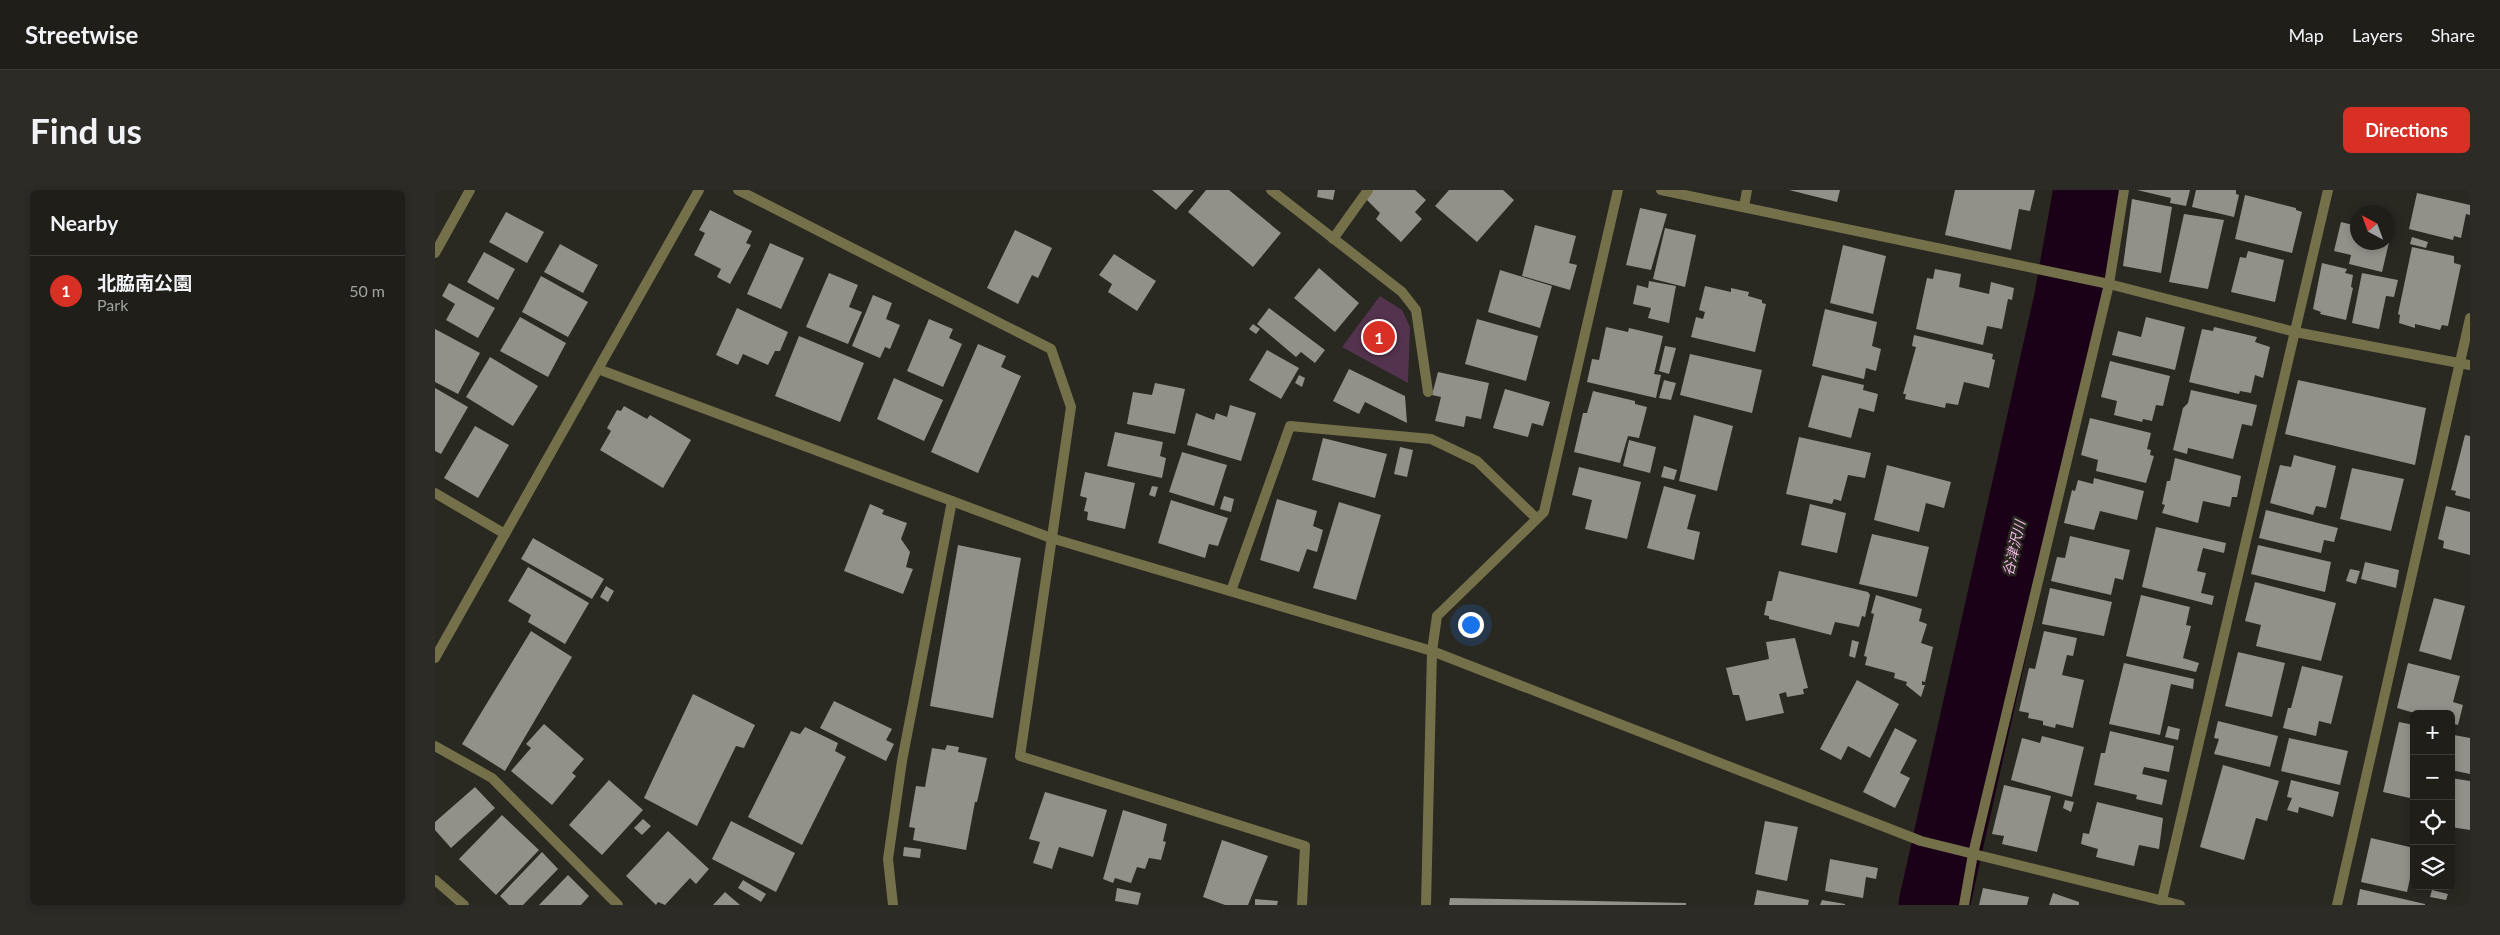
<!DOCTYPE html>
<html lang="en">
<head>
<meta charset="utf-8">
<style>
	:root { --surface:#1f1e19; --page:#2c2b26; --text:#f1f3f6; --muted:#a1a2a2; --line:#3c3c38; --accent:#d93025 }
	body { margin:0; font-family:Lato,"Noto Sans JP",sans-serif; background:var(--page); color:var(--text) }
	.controls { position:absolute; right:15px; bottom:15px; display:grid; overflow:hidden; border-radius:8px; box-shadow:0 2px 8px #0003 }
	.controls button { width:45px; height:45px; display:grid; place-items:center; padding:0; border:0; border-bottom:1px solid var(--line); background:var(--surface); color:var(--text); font:25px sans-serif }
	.compass { position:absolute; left:1915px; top:15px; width:45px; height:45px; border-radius:50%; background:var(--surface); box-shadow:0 2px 8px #0003; rotate:319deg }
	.you { position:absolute; left:1035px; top:434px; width:18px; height:18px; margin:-12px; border:4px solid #fff; border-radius:50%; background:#1a73e8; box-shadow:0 0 0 8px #1a73e833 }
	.badge { display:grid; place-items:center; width:32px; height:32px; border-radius:50%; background:var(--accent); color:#fff; font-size:16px; font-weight:700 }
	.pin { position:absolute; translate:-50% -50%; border:2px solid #fff; box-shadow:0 1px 5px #0006 }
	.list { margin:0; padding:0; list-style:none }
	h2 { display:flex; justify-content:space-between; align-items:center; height:65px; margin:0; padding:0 20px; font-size:21px }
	h2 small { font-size:16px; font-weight:400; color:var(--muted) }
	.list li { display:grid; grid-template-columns:32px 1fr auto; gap:15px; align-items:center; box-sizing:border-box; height:70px; padding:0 20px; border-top:1px solid var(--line) }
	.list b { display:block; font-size:19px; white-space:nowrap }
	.list p { margin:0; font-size:16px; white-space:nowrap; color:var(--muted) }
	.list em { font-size:16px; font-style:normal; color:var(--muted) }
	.icon { flex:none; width:28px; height:28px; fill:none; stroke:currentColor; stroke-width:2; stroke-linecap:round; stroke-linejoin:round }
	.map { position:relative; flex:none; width:2035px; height:715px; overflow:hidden; border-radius:8px }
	header { display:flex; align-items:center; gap:30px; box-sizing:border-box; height:70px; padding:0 25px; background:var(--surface); border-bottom:1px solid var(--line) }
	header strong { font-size:24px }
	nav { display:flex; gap:28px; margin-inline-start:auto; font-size:18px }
	.intro { display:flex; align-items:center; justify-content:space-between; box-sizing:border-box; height:120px; padding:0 30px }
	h1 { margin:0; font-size:35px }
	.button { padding:12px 22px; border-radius:8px; background:var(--accent); color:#fff; font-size:18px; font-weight:700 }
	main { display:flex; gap:30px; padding:0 30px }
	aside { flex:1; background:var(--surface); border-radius:8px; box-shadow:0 2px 8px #0003 }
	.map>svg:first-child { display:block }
</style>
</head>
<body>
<header>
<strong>Streetwise</strong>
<nav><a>Map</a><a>Layers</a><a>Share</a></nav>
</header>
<div class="intro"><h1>Find us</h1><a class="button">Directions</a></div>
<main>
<aside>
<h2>Nearby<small></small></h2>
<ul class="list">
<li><span class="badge">1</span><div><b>北脇南公園</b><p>Park</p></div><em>50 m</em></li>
</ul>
</aside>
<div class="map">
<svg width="2035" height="715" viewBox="0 0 2035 715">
	<rect width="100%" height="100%" fill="#292821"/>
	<polygon fill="#54334e" points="945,106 967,120 975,137 973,193 907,157"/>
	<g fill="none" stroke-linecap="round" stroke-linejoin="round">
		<polyline stroke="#1b0117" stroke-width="71" points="1499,715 1634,112 1654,0"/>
	</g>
	<g fill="#929189">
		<polygon points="717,0 759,0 741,20"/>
		<polygon points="771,0 794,0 846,43 818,77 753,22"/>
		<polygon points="883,0 900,0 898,10 882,7"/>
		<polygon points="938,0 980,0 991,10 980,22 987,29 966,52 941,29 945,23 930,8"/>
		<polygon points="1014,0 1068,0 1079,10 1042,52 1000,16"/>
		<polygon points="1354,0 1405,0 1402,12"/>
		<polygon points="1520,0 1600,0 1595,21 1584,19 1576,60 1510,45"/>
		<polygon points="1702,0 1755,0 1751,16 1735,13 1736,8"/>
		<polygon points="1761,0 1801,0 1801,4 1804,5 1799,27 1757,17"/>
		<polygon points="1982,3 2035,15 2035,25 2031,24 2026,48 2019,46 2018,50 1974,39"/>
		<polygon points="1810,5 1861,18 1861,20 1867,22 1857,63 1800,49"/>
		<polygon points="1697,9 1737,17 1726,83 1688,76"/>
		<polygon points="1205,18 1232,24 1216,80 1191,75"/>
		<polygon points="275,20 317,41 311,53 316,55 295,94 282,87 286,79 259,65 270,43 264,40"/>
		<polygon points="71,22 109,42 92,73 54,52"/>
		<polygon points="1749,24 1789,30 1773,99 1734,92"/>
		<polygon points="1906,32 1922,36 1922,52 1952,52 1952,43 1956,44 1947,82 1914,74 1916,65 1899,61"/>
		<polygon points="1100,35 1141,46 1134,73 1142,75 1135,100 1087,86"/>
		<polygon points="1230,38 1261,45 1250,97 1218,89"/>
		<polygon points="580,40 617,58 603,88 597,85 583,114 552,98"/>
		<polygon points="1977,47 1993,52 1991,58 1975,54"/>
		<polygon points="335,53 369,68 346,119 312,104"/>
		<polygon points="125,54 163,75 148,103 109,82"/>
		<polygon points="1408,55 1451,66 1438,124 1395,113"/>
		<polygon points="1977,57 2019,66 2019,73 2026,75 2013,136 2007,135 2005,140 1980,134 1980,138 1964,133 1965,125 1963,124"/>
		<polygon points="1813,61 1849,70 1840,112 1796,102 1805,67 1811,68"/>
		<polygon points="49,62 80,79 63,110 32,92"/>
		<polygon points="679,64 721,91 702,121 673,102 677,94 664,85"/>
		<polygon points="1887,73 1912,79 1910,83 1918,85 1916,97 1918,98 1911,130 1885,124 1886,122 1878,119"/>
		<polygon points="884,78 924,113 900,142 859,108"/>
		<polygon points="1500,79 1526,84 1524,97 1554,104 1556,92 1579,98 1577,110 1573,109 1567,139 1552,136 1548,155 1481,139 1492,88 1498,89"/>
		<polygon points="1065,80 1117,96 1105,138 1053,122"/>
		<polygon points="394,83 423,95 414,117 427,122 413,154 371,137"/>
		<polygon points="1927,83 1963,90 1959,107 1951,106 1944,139 1917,133"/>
		<polygon points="106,86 153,112 133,147 87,122"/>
		<polygon points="1214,91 1241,96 1234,133 1213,128 1216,118 1198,114 1202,95 1213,98"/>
		<polygon points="14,93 60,118 43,148 11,130 20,114 7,106"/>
		<polygon points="1270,96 1296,102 1296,98 1314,102 1313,106 1327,110 1327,113 1331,114 1320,162 1256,147 1261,127 1268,129 1270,122 1264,120"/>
		<polygon points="438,105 457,113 451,129 465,135 455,159 450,157 445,168 417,156"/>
		<polygon points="302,118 353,142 345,161 340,161 333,175 308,164 303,175 281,165"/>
		<polygon points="834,118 890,160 880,173 866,162 861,167 822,134"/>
		<polygon points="1390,119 1442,132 1437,156 1446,159 1441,181 1431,178 1429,189 1377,176"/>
		<polygon points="85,127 131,153 113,187 65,161"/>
		<polygon points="1711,127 1750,137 1740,180 1677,165 1683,141 1706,147"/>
		<polygon points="494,129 518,139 514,148 527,154 508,197 472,181"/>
		<polygon points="1042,129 1103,146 1091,191 1030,174"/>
		<polygon points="818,134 825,139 821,144 814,139"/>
		<polygon points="1171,137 1193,142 1194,138 1228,146 1219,184 1226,185 1221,208 1152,192 1157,169 1164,170"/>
		<polygon points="1779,137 1822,147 1820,152 1835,157 1828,188 1820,185 1816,203 1805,201 1804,204 1754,192 1767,139 1778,141"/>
		<polygon points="0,139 45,163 23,204 0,192"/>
		<polygon points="1479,145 1558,164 1557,169 1560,170 1554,198 1529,192 1523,215 1511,213 1510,218 1470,209 1471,204 1468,204 1481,157 1477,156"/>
		<polygon points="364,146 429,173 405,232 340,206"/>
		<polygon points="543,154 571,166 566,177 586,186 543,283 496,262"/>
		<polygon points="1230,156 1241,158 1234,184 1224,181"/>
		<polygon points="832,160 864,178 846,209 814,190"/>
		<polygon points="1255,164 1327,180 1317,223 1245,205"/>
		<polygon points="55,167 103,196 78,236 31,207"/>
		<polygon points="1675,171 1735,186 1728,216 1721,215 1717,231 1708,229 1707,232 1679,225 1682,211 1666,207"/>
		<polygon points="914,179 970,206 972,233 930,212 924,224 898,211"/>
		<polygon points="1003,182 1054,193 1046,229 1031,226 1029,237 1000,231 1006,207 997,205"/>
		<polygon points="864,185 870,188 867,197 860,193"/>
		<polygon points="1387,185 1429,195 1428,200 1443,204 1439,222 1424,218 1416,248 1373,237"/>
		<polygon points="459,188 508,210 489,251 442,229"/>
		<polygon points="1229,190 1241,193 1236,210 1224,208"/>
		<polygon points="1863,190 1991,218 1980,275 1850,244"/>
		<polygon points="720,193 750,199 740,244 692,234 698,202 717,205"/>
		<polygon points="0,198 33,217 6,264 0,261"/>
		<polygon points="1070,199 1115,212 1108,236 1097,233 1093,247 1058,238"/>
		<polygon points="1756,200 1822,215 1817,236 1807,234 1798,269 1753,258 1752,264 1738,260 1748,218 1753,213"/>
		<polygon points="1158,201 1200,211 1200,214 1212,217 1204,248 1193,246 1185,273 1139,262 1148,223 1152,223"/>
		<polygon points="795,215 821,223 806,271 752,255 761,223 779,230 781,223 792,227"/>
		<polygon points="189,216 212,229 215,225 256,250 228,298 165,260 176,241 172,238 182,220 186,221"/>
		<polygon points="1259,225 1298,236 1282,301 1244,291"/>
		<polygon points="1655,228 1716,243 1712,259 1716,260 1715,265 1719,266 1711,293 1661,281 1663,270 1646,265"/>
		<polygon points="40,236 74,255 43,308 9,288"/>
		<polygon points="680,242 728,252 725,266 731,268 727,288 672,276"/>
		<polygon points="2030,245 2035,246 2035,309 2020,305 2021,301 2016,300"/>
		<polygon points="1364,247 1436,263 1430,288 1413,285 1406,311 1399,309 1397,314 1351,304"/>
		<polygon points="888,248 952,264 940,308 877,290"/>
		<polygon points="1194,250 1221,257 1215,283 1188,276"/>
		<polygon points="965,257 978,260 972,287 959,284"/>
		<polygon points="747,262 792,275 779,316 734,302"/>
		<polygon points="1859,265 1901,276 1891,318 1881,316 1878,325 1835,313 1845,275 1856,277"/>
		<polygon points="1740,268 1806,286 1802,307 1797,307 1795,317 1768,311 1763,333 1727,323 1730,315 1727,314 1732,291 1735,291"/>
		<polygon points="1452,275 1516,292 1509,318 1491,313 1484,342 1439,330"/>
		<polygon points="1229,276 1242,280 1239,290 1226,287"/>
		<polygon points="1144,277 1206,292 1192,349 1150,339 1157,310 1137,305"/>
		<polygon points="1917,278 1969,289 1956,341 1905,329"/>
		<polygon points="650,282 700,293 690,339 652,330 653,322 649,321 652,308 645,306"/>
		<polygon points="1659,288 1709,301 1702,330 1665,321 1659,340 1629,333 1637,300 1640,301 1643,290 1658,294"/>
		<polygon points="717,296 723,297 720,307 714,305"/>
		<polygon points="1229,296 1261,305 1252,339 1265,342 1259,370 1212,358"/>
		<polygon points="789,306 799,309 796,322 785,319"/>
		<polygon points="842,309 882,321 878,336 888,340 882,362 872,359 864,382 825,370"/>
		<polygon points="736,310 793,328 783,356 774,354 770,368 723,353"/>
		<polygon points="904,312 946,325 921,410 878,398"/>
		<polygon points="435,314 449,320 447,324 472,333 466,349 475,362 471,377 478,379 468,404 409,381"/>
		<polygon points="1375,314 1411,323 1402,363 1366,355"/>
		<polygon points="2011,316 2035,322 2035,365 2008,358 2009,351 2003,349"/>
		<polygon points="1831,320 1903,338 1899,352 1889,350 1886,363 1824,348"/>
		<polygon points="1721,337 1791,353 1789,363 1768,358 1762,381 1771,383 1766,403 1779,406 1777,415 1707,397"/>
		<polygon points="1437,344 1494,357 1482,407 1424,394"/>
		<polygon points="1635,346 1695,360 1688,390 1680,388 1676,405 1616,391 1622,367 1630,368"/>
		<polygon points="98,348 169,389 157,409 86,369"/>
		<polygon points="523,355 586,368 558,528 495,516"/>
		<polygon points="1823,355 1896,372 1890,402 1816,384"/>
		<polygon points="1930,372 1964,380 1961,398 1926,389"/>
		<polygon points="93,377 154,413 130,454 93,432 96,425 73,411"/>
		<polygon points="1915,379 1925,381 1921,394 1911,391"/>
		<polygon points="1344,381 1433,402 1435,405 1430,427 1427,426 1424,437 1400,432 1396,445 1334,429 1334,426 1329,425 1332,411 1337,411"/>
		<polygon points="1820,392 1901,413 1886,471 1821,456 1826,435 1810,431"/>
		<polygon points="171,396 179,401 173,412 165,407"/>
		<polygon points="1615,398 1677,412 1669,446 1607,434"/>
		<polygon points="1441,405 1487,419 1484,431 1492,434 1486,453 1498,457 1490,492 1487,491 1487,495 1490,495 1486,507 1471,495 1472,492 1459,488 1460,483 1430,475 1432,467 1429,466 1439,424 1436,423"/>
		<polygon points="1706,405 1755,417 1751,435 1756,436 1748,468 1764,473 1761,482 1691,466"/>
		<polygon points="1999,408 2030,416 2016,470 1984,461"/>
		<polygon points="96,441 137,467 70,581 27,554"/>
		<polygon points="1609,441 1642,448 1638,466 1632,465 1627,485 1649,490 1638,538 1621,534 1620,538 1608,535 1608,531 1593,528 1594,523 1584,521 1594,478 1600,479"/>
		<polygon points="1360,448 1373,498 1368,499 1369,504 1352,507 1351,502 1344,504 1349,523 1311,531 1304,505 1298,505 1291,478 1334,469 1331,452"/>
		<polygon points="1417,450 1424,452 1420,468 1414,466"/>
		<polygon points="1803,462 1850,473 1837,527 1790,516"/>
		<polygon points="1689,473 1759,489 1758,499 1736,494 1725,545 1674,534"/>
		<polygon points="1973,473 2025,486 2018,512 2028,515 2023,535 2016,533 2016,524 1983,524 1962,518"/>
		<polygon points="1867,476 1908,486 1896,534 1884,531 1881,546 1848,538 1853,518 1856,518"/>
		<polygon points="1422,490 1464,514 1435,568 1413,556 1406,570 1385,559"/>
		<polygon points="258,504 320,535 309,558 301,556 262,636 209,608"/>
		<polygon points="399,511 457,539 451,550 459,554 451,571 385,538"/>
		<polygon points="1783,531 1843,546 1835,577 1779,564 1784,549 1779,548"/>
		<polygon points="1964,532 1979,535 1979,609 1948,602"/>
		<polygon points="109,534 149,569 137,583 141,586 117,615 76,581 96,558 91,554"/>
		<polygon points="1733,536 1745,539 1743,550 1730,547"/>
		<polygon points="370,537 403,553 400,561 411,567 367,655 313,627 356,541 365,544"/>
		<polygon points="1460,538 1482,550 1465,583 1475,588 1460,618 1428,602"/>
		<polygon points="1675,541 1739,556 1734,582 1709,577 1707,584 1732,590 1727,615 1701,609 1702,605 1659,595 1666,563 1670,563"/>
		<polygon points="2019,545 2035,548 2035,584 2016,580"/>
		<polygon points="1607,546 1649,557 1637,607 1576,590 1587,548 1605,553"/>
		<polygon points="1854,548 1913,561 1905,595 1846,581"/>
		<polygon points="512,555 524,557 523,562 552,568 542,612 540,612 531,660 478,650 480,638 474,637 481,596 490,597 497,558 510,560"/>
		<polygon points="1788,575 1844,591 1832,631 1821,628 1809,670 1765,657"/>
		<polygon points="2016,588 2035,591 2035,640 2016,637"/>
		<polygon points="174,590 208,620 167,665 134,635"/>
		<polygon points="1856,590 1904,602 1898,627 1864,617 1863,623 1852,620 1857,608 1852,607"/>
		<polygon points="1569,595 1616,606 1602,662 1567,654 1569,646 1557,644"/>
		<polygon points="40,597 60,618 16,658 0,640 0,632"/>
		<polygon points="610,602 672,620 658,667 624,657 617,679 598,673 605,652 594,649"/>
		<polygon points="1630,610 1639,612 1636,622 1628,618"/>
		<polygon points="1662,612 1728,628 1724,659 1704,655 1699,676 1661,667 1663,659 1646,654 1648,643 1654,644"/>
		<polygon points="688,620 732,634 728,651 731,652 726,670 714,668 710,679 702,677 696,693 680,688 678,693 668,689"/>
		<polygon points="67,625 104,660 61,705 24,669"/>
		<polygon points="208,629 216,636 207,645 199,638"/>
		<polygon points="296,631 360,663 341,702 277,669"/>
		<polygon points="1330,631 1363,637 1352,691 1320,684"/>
		<polygon points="233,641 274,679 261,694 255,688 230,715 223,712 221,715 191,686"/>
		<polygon points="1936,648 1979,658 1979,671 1972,702 1926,692"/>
		<polygon points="787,650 833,666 813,715 790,715 768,707"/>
		<polygon points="469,657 486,659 485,668 468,666"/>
		<polygon points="107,662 123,679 88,715 74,715 65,706"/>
		<polygon points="1395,669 1443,678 1441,689 1431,687 1428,708 1390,701"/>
		<polygon points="133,685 154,706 146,715 104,715"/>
		<polygon points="308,690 331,704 326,712 303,698"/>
		<polygon points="682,698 706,703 703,715 680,711"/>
		<polygon points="1548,698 1594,707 1592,715 1544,715"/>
		<polygon points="1925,699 1990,714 1990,715 1922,715"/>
		<polygon points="1322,700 1374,710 1373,715 1319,715"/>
		<polygon points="1997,700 2013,704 2011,710 1995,707"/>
		<polygon points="290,702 305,715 278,715"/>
		<polygon points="1618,703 1644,712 1644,715 1614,715"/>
		<polygon points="1015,708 1251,713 1251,715 1014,715"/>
		<polygon points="820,709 843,711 842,715 820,715"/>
		<polygon points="1387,710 1410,714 1410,715 1385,715"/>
	</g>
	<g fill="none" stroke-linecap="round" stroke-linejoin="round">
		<g stroke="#74704a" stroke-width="10">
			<polyline points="303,0 616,159 636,217 585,566 870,656 867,715"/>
			<polyline points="836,0 967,102 981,120 993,202"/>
			<polyline points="1226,0 1674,94 1860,142 2035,175"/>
			<polyline points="1309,17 1312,0"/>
			<polyline points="898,49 933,0"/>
			<polyline points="0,63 35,0"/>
			<polyline points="163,179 616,348 997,461 1486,651 1745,715"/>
			<polyline points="0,303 70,344"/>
			<polyline points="796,401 855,236 996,249 1042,271 1101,328"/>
			<polyline points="0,468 264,0"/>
			<polyline points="0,556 57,588 183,715"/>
			<polyline points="0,690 29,715"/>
			<polyline points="1727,710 1893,0"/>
			<polyline points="458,715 453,669 467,571 517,311"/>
			<polyline points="991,715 997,461 1002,426 1109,322 1183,0"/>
			<polyline points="1529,715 1538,664 1674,94 1689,0"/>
			<polyline points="1902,715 2035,128"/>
		</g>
	</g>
	<g text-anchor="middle" stroke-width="5" stroke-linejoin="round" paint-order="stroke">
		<g font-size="14" font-style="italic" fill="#f3b6e6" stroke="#292821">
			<text transform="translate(1579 358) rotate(-77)" y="5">谷津沢川</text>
		</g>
	</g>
</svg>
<div class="controls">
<button>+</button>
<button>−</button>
<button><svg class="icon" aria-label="locate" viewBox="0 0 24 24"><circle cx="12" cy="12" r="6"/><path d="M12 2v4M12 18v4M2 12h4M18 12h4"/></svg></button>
<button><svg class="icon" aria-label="layers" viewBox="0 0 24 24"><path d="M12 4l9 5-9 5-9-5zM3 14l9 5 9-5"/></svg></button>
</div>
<svg class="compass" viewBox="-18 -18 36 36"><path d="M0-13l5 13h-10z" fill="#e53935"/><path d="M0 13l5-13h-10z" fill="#a1a2a2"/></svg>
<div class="you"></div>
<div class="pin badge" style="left:944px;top:147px">1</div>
</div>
</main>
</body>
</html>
